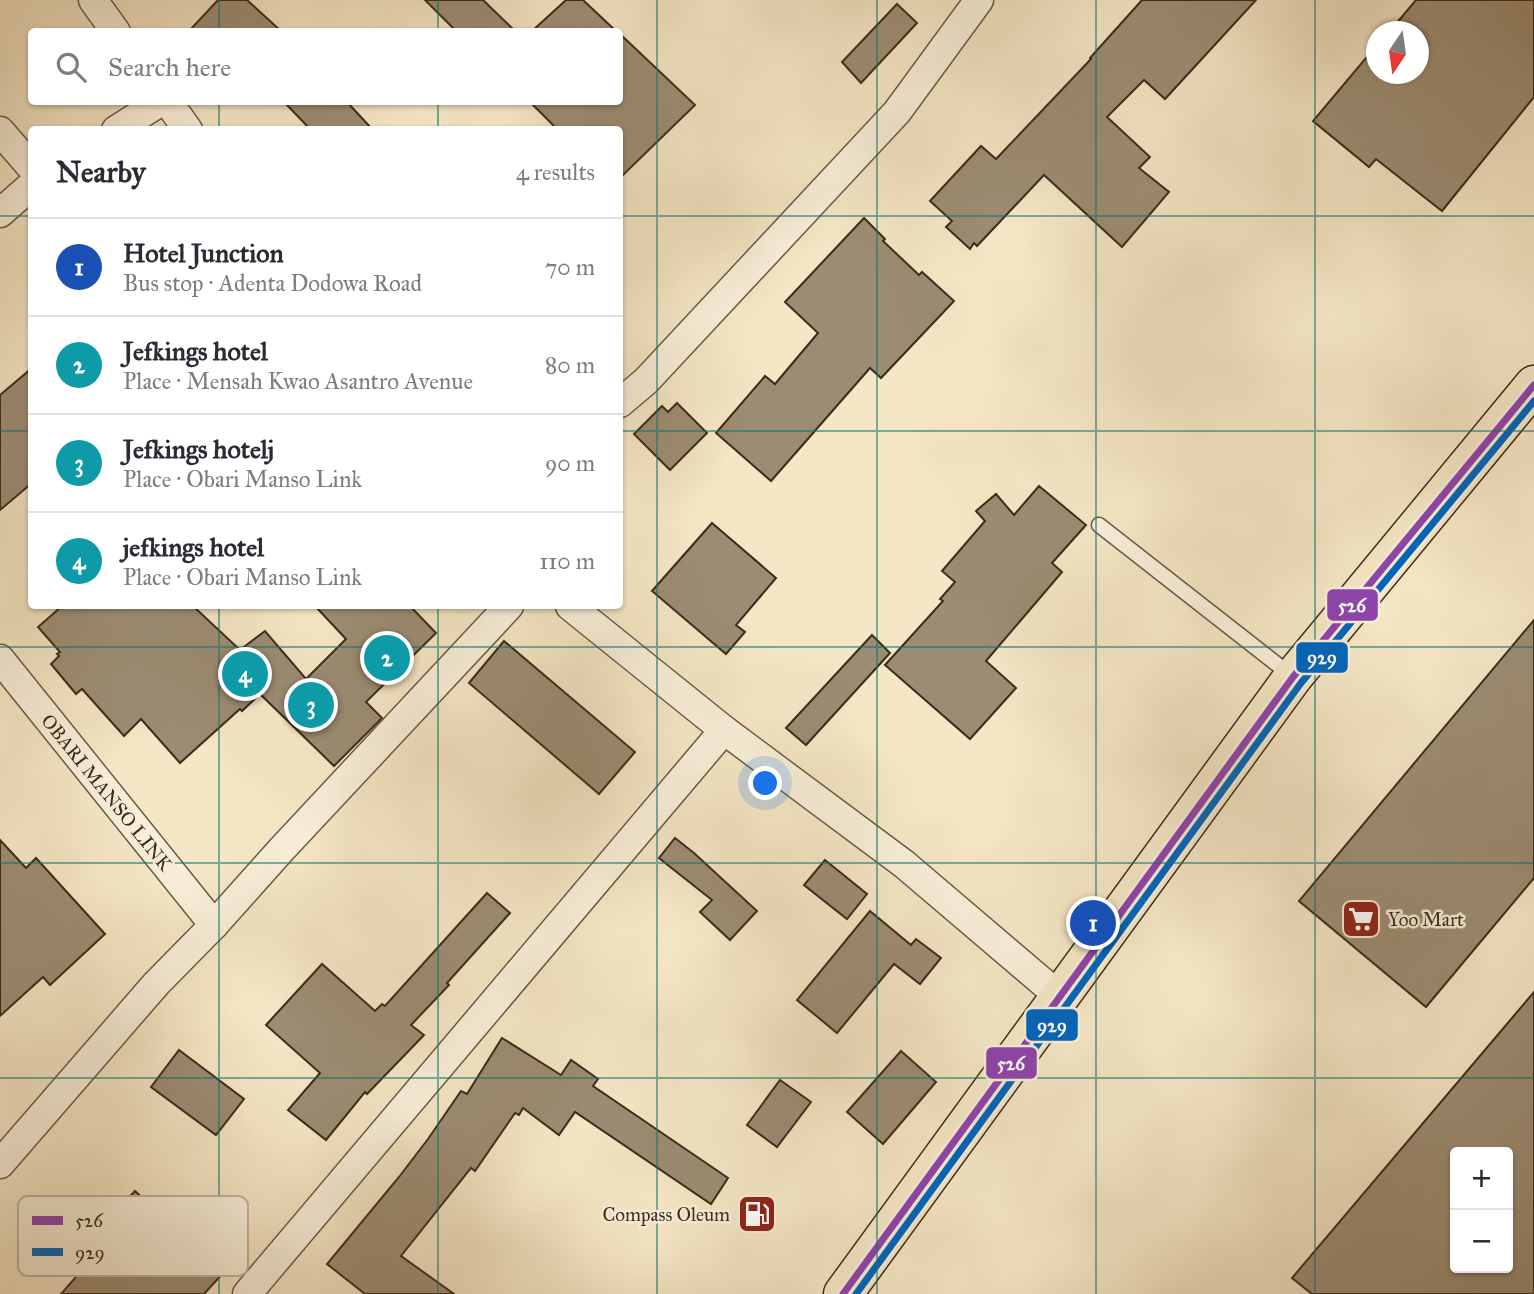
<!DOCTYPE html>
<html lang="en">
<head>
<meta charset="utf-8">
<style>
	:root { --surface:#fff; --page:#f7f7f7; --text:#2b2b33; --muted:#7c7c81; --line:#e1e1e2; --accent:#0b8043 }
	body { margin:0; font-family:"IM FELL Great Primer",serif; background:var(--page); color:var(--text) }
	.controls { position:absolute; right:21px; bottom:21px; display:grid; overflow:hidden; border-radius:7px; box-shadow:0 2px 5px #0004 }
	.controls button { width:63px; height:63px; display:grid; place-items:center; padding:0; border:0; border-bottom:2px solid var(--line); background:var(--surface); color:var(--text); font:35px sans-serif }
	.compass { position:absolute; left:1366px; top:21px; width:63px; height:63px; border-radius:50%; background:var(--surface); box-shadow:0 2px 5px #0004; rotate:193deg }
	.you { position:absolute; left:766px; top:784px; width:24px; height:24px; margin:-18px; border:5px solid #fff; border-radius:50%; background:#1a73e8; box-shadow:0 0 0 10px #1a73e833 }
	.badge { display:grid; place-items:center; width:46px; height:46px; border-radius:50%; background:var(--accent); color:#fff; font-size:23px; font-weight:700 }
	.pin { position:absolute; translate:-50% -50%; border:4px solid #fff; box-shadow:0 2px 7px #0006 }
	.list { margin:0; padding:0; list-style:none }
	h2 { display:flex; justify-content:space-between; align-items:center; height:91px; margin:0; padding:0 28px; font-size:30px }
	h2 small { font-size:23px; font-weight:400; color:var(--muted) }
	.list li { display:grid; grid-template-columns:46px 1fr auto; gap:21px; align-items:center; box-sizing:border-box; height:98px; padding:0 28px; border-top:2px solid var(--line) }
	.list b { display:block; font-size:26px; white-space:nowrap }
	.list p { margin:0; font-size:23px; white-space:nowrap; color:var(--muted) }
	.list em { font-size:23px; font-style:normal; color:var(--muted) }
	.icon { flex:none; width:38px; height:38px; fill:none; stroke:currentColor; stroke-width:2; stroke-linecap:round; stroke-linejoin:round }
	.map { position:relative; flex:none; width:1534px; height:1294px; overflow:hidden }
	.search { position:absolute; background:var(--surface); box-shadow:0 2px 5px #0004; left:28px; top:28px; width:595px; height:77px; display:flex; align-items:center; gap:18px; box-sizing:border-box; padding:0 24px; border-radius:7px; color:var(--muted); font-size:26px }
	.panel { position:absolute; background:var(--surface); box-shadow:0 2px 5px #0004; left:28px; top:126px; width:595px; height:483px; border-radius:7px }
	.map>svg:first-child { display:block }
</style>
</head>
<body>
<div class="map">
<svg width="1534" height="1294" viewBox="0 0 1534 1294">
	<rect width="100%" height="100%" fill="#f5e6c5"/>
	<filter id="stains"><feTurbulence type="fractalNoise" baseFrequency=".00286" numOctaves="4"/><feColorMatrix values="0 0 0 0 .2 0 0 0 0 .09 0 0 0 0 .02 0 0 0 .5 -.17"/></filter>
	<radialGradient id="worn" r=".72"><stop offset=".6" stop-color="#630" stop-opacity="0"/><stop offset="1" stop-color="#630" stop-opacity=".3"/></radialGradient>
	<g fill="#9c8c73" stroke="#3c2b1b" stroke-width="2" fill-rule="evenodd">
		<polygon points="218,0 247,0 282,32 188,32"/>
		<polygon points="425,0 483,0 516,32 457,32"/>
		<polygon points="566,0 583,0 617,32 531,32"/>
		<polygon points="1142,0 1256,0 1165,99 1144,80 1107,117 1150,157 1139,168 1169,192 1122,247 1044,175 977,246 974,243 970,249 946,227 952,221 930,201 981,146 996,159 1091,59 1090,58"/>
		<polygon points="1416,0 1534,0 1534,97 1442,211 1376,159 1369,167 1313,121 1376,46 1376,74 1418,74 1418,32 1389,32"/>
		<polygon points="897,4 917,23 861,83 842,62"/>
		<polygon points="620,34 695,105 620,178 620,130 558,130 530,102 620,102"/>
		<polygon points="284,102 347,102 373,130 311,130"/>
		<polygon points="864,218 885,239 883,241 919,275 922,272 954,301 881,378 870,368 771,481 716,433 765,376 775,384 818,333 785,302"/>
		<polygon points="32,368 32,483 0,510 0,395"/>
		<polygon points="677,403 707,433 670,470 634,434 662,406 668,412"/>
		<polygon points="1039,486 1086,525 1052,563 1062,572 986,661 1016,688 970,739 885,665 943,601 940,599 955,582 942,571 985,521 976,511 996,494 1014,515"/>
		<polygon points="712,523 776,578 736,625 745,632 726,654 652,591"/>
		<polygon points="62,606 193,606 240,650 265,631 306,679 346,639 315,606 410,606 436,633 366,702 382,718 334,766 260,694 242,711 240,709 180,763 141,719 124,736 82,689 76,694 51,664 59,656 57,654 60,652 38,627"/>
		<polygon points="1534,620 1534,878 1426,1007 1299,901"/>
		<polygon points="872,635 890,653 806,745 786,728"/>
		<polygon points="504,641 635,752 599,794 469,683"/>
		<polygon points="675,838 694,853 757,911 730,940 700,912 712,900 659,858"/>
		<polygon points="0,840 26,868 36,858 105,934 50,985 43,977 0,1016"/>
		<polygon points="825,860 867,894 847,919 804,885"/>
		<polygon points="487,893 510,913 447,983 449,985 411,1025 424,1035 367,1094 365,1092 326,1140 288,1110 320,1073 266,1025 322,964 375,1011 382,1004 385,1006"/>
		<polygon points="870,911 911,945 916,939 941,958 920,984 894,964 837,1033 797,1000"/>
		<path d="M1534,992V1294H1312L1292,1278ZM1455,1152H1508V1268H1455Z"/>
		<polygon points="502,1038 561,1075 571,1060 598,1079 593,1086 728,1178 711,1204 575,1112 559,1135 523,1108 519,1115 515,1113 475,1171 471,1168 401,1256 454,1294 365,1294 327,1264 399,1177 428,1139 461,1091 467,1094"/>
		<polygon points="179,1050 244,1099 216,1135 151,1087"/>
		<polygon points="901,1051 936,1082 883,1144 847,1112"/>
		<polygon points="780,1080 811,1102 777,1147 747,1125"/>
		<polygon points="135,1191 181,1233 183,1231 186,1234 211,1209 231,1227 206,1253 225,1271 204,1294 61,1294 117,1230 107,1221"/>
	</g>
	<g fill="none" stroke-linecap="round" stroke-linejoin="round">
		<defs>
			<polyline id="service" points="1099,525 1292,676"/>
			<g id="minor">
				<polyline points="93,0 116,32"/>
				<polyline points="168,102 188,130"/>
				<polyline points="116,130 160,102"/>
				<polyline points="0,131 32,168"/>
				<polyline points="0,213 32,185"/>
				<polyline points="620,403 646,381 897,112 979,0"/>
				<polyline points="570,606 724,730 904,864 1059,996"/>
				<polyline points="0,659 214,925"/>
				<polyline points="0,1164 156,984 214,925 281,850 509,606"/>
				<polyline points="247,1294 724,730"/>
			</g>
			<polyline id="primary" points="843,1294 1293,677 1534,385"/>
		</defs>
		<use href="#service" stroke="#6a5a46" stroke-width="17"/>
		<use href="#minor" stroke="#6a5a46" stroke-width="31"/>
		<use href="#primary" stroke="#3c2b1b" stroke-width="41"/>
		<use href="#service" stroke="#f8efd9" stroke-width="14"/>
		<use href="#minor" stroke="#f8efd9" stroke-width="28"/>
		<use href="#primary" stroke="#f5e6c5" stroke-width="38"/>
		<defs>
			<polyline id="bus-1" points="843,1294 1293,677 1534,385"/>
			<polyline id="bus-2" points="856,1294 1301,683 1534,401"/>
		</defs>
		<use href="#bus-1" stroke="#f8efd9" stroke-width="12"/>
		<use href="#bus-2" stroke="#f8efd9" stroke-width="12"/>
		<use href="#bus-1" stroke="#8e44ad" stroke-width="7"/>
		<use href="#bus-2" stroke="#0065bd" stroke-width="7"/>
	</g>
	<path fill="none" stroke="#0f766e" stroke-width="2" stroke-opacity="0.55" d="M219,0V32M438,0V32M657,0V1294M877,0V1294M1096,0V1294M1315,0V1294M219,102V130M438,102V130M0,216H32M620,216H1534M0,431H32M620,431H1534M219,606V1294M438,606V1294M0,647H1534M0,863H1534M0,1078H1534"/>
	<defs>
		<symbol id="supermarket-square" viewBox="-11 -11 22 22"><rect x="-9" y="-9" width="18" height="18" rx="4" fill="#8f2418" stroke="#f8efd9"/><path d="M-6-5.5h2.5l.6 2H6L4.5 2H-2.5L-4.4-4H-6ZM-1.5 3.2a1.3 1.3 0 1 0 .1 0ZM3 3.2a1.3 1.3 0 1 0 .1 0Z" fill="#fff"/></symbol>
		<symbol id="fuel-square" viewBox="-11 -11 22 22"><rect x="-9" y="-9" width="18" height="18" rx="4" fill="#8f2418" stroke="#f8efd9"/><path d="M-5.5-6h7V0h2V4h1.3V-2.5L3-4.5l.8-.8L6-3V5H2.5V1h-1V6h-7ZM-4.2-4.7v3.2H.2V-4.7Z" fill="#fff"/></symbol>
	</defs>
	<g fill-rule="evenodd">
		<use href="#supermarket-square" x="1339" y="897" width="44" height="44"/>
		<use href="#fuel-square" x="735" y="1192" width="44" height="44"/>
	</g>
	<g text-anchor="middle" stroke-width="5" stroke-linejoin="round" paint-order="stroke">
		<g font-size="19" fill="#3c2b1b" stroke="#f8efd9">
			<text transform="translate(107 792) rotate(51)" y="7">OBARI MANSO LINK</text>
		</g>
		<g font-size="19" fill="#3c2b1b" stroke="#f8efd9" text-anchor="start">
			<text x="1388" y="926">Yoo Mart</text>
			<text x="730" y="1221" text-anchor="end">Compass Oleum</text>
		</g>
	</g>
	<rect x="18" y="1196" width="230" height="80" rx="10" fill="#f8efd9" stroke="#c0b4a0" stroke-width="2"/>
	<rect x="32" y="1216" width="31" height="9" fill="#8e44ad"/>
	<rect x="32" y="1248" width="31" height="8" fill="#0065bd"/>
	<g font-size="19" fill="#3c2b1b">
		<text x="75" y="1227">526</text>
		<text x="75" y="1259">929</text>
	</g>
	<g stroke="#f8efd9" stroke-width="2.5">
		<rect x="1326" y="588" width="53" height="34" rx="7" fill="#8e44ad"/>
		<rect x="1295" y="641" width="54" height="33" rx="7" fill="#0065bd"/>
		<rect x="1025" y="1008" width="54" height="34" rx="7" fill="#0065bd"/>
		<rect x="985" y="1046" width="53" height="34" rx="7" fill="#8e44ad"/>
	</g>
	<g font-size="19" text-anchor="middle" font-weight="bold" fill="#fff">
		<text x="1352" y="612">526</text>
		<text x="1322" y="664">929</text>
		<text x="1052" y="1032">929</text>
		<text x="1011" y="1070">526</text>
	</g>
	<rect width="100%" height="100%" filter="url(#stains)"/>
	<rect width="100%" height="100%" fill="url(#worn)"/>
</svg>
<div class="controls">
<button>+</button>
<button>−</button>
</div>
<svg class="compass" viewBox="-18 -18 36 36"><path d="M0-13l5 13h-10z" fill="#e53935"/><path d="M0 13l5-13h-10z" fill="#7c7c81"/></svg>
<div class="you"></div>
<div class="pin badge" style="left:1093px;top:923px;background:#1a4fb4">1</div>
<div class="pin badge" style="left:387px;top:658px;background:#0f9aa8">2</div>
<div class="pin badge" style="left:311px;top:705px;background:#0f9aa8">3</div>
<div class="pin badge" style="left:245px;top:674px;background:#0f9aa8">4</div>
<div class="search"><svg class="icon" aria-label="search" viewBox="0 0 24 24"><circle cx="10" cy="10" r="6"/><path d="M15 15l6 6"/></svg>Search here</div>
<section class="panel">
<h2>Nearby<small>4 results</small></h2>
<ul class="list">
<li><span class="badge" style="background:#1a4fb4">1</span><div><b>Hotel Junction</b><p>Bus stop · Adenta Dodowa Road</p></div><em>70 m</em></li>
<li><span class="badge" style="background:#0f9aa8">2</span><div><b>Jefkings hotel</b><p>Place · Mensah Kwao Asantro Avenue</p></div><em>80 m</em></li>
<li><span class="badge" style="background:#0f9aa8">3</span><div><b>Jefkings hotelj</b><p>Place · Obari Manso Link</p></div><em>90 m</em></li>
<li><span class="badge" style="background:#0f9aa8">4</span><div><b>jefkings hotel</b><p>Place · Obari Manso Link</p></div><em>110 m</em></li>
</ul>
</section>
</div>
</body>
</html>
